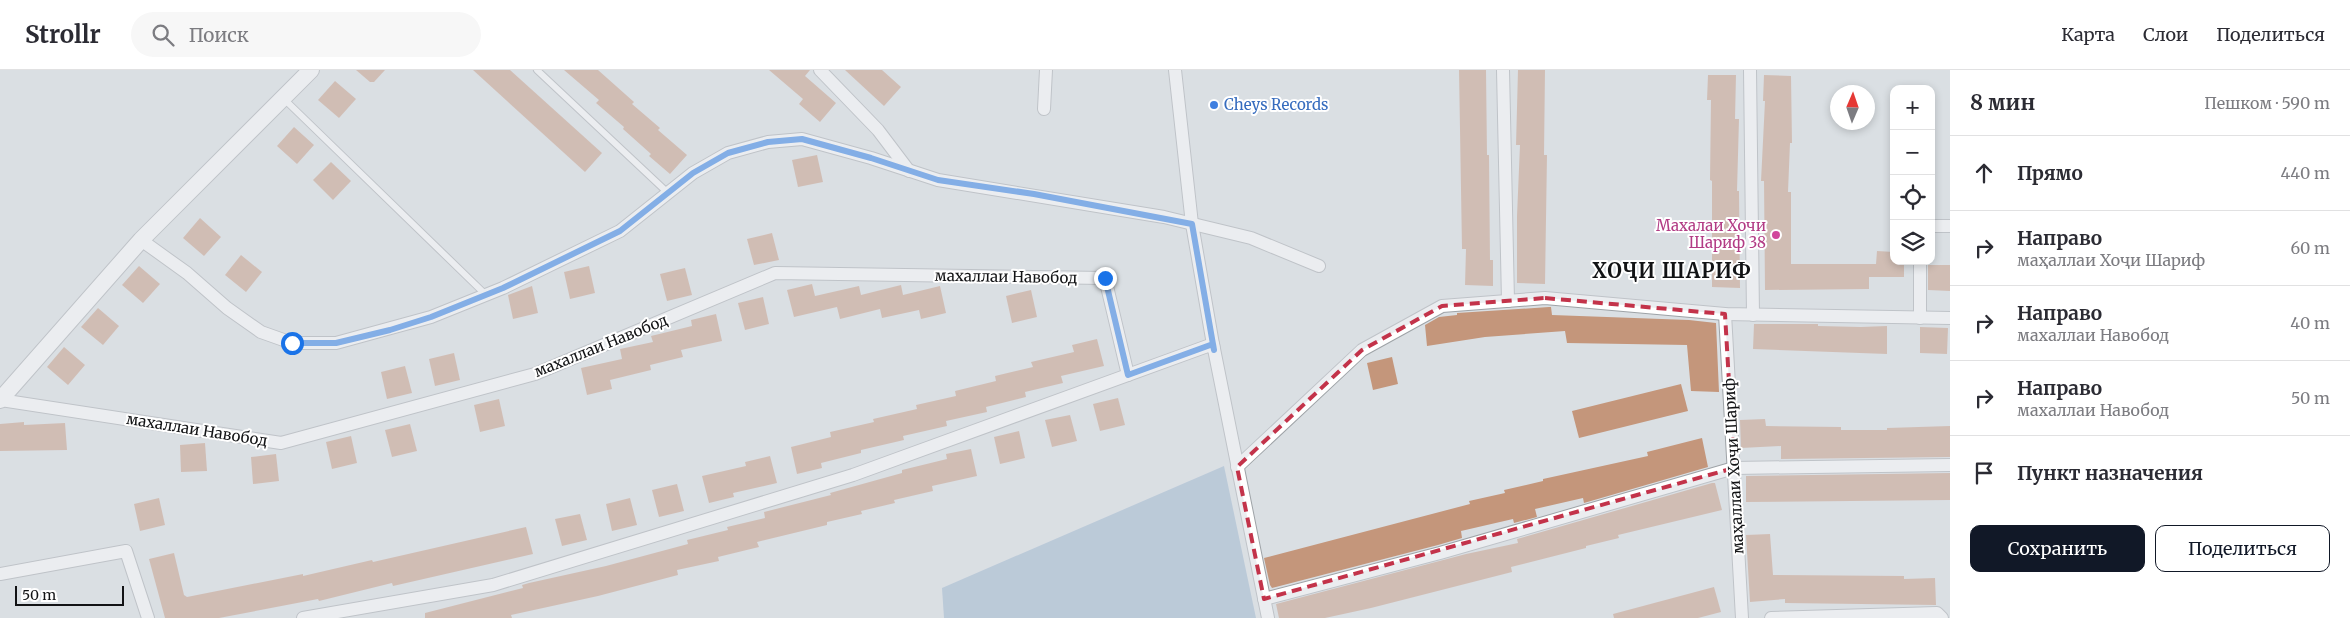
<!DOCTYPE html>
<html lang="ru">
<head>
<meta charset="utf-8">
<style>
	:root { --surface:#fff; --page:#f7f7f7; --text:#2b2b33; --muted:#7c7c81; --line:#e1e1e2; --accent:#111827 }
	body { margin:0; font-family:Merriweather,serif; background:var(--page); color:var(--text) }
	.controls { position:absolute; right:15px; top:15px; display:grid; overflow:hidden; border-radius:10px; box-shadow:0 2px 8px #0003 }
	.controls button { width:45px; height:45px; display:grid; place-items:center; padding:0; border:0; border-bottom:1px solid var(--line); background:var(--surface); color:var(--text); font:25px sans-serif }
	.compass { position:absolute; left:1830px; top:15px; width:45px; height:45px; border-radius:50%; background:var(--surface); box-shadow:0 2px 8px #0003; rotate:2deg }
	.scale { position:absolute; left:15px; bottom:12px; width:109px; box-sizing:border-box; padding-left:5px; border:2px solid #121315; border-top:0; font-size:14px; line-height:18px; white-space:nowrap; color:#121315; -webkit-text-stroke:4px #fff; paint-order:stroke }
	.stop { position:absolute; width:15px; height:15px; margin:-11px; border:4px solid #1a73e8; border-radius:50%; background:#fff }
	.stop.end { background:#1a73e8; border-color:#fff; box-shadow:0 1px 5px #0008 }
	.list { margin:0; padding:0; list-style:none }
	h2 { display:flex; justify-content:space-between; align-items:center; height:65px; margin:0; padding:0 20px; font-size:21px }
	h2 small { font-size:16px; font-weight:400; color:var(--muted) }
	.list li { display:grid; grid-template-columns:32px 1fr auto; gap:15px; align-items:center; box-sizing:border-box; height:75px; padding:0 20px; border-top:1px solid var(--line) }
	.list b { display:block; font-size:19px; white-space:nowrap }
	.list p { margin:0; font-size:16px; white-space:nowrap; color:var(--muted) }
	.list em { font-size:16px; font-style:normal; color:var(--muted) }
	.actions { display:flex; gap:10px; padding:15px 20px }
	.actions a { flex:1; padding:11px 0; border:1px solid var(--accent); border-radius:10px; text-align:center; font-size:18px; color:var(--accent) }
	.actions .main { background:var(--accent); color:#fff }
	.icon { flex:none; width:28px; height:28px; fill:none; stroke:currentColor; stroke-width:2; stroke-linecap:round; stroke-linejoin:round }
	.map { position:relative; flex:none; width:1950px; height:548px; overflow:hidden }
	header { display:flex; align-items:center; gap:30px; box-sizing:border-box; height:70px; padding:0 25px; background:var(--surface); border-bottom:1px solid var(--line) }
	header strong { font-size:24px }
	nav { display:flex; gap:28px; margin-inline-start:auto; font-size:18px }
	.search { width:350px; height:45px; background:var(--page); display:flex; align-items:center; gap:12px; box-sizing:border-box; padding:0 18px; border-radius:28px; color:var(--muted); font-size:19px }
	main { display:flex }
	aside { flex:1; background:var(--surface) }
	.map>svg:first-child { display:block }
</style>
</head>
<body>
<header>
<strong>Strollr</strong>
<div class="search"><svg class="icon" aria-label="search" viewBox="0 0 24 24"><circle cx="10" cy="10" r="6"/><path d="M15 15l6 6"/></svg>Поиск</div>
<nav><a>Карта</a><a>Слои</a><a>Поделиться</a></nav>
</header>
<main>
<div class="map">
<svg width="1950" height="548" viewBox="0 0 1950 548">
	<rect width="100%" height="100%" fill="#dadfe3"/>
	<polygon fill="#95b2cb" points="1224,396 1256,548 944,548 942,518"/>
	<g fill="#c4967b">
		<polygon points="356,0 385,0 374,12 370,12"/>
		<polygon points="473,0 510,0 602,83 585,102"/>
		<polygon points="564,0 598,0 634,32 632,34 660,58 658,60 687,85 670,104 649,86 651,84 623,59 624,57 596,33 599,30"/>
		<polygon points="769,0 810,0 805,6 836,33 820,52 799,34 803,29"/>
		<polygon points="845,0 882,0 901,17 884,36"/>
		<polygon points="1459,0 1486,0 1487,85 1489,85 1490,190 1493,190 1493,216 1465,215 1466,179 1462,179"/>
		<polygon points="1518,0 1545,0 1544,85 1547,85 1545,214 1517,213 1517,146 1520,75 1516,75"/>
		<polygon points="1708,5 1736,5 1735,49 1739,49 1737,121 1739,121 1740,218 1712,217 1712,111 1710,110 1711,30 1707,30"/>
		<polygon points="1764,5 1791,6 1792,73 1790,73 1788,122 1791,122 1791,194 1876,194 1877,181 1894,182 1894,191 1904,191 1904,207 1869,207 1869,219 1765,220 1764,111 1761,111 1765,31 1763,31"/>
		<polygon points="335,11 356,29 339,48 318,30"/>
		<polygon points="294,57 314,75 297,94 277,76"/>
		<polygon points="817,85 823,112 798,117 792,90"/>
		<polygon points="331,92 351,111 333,130 313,110"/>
		<polygon points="200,148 221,167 204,186 183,168"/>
		<polygon points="772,163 779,190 754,195 747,169"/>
		<polygon points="241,185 262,202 246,222 225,205"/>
		<polygon points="1928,195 1950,195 1950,221 1928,220"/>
		<polygon points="139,196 160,214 143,233 122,215"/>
		<polygon points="589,196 595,223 570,229 564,202"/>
		<polygon points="685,198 692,225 667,231 660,204"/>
		<polygon points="812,214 815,226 859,216 861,225 901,215 903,225 940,216 946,243 921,249 919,240 882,248 880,239 840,249 837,237 794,247 787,220"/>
		<polygon points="532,216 538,243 513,249 508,225"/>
		<polygon points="1031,220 1037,247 1012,253 1006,226"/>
		<polygon points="763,227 769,254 745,260 738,233"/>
		<polygon points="1549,237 1551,237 1552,245 1689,250 1716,253 1719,322 1691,321 1687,275 1567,273 1565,261 1485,267 1427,276 1425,255 1439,247 1457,245 1457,243"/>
		<polygon points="98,238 119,256 103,275 81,257"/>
		<polygon points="716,244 722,271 681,280 683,287 650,295 651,300 610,310 612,319 587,325 581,298 622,289 620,279 653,272 651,266 692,256 691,250"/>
		<polygon points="1754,254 1818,254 1818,256 1861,257 1887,256 1887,284 1753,279"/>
		<polygon points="1920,257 1948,258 1947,284 1920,283"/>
		<polygon points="1097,269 1104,296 1061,306 1063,313 1025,322 1026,327 986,337 987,342 946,351 947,356 903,366 904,370 861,380 861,383 821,393 822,398 797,404 791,377 831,367 830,362 874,352 873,349 917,339 916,335 956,326 955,321 996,311 995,306 1033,297 1031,292 1074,282 1072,275"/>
		<polygon points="64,277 85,295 68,315 47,297"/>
		<polygon points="454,283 460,310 435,316 429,289"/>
		<polygon points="1392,287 1398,314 1373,320 1367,293"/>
		<polygon points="405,296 412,323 387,329 381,302"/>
		<polygon points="1681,314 1688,341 1579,368 1572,341"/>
		<polygon points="1118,328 1125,355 1100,361 1093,334"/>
		<polygon points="499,329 505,356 480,362 474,335"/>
		<polygon points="1070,345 1077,371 1052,377 1045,350"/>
		<polygon points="1765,349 1766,356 1841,357 1841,360 1887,360 1887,358 1950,356 1950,387 1781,389 1781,376 1741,378 1740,350"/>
		<polygon points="24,352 24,355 65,353 67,380 0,381 0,354"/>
		<polygon points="410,354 417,381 392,387 385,360"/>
		<polygon points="1019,361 1025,388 1000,394 994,367"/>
		<polygon points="351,366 357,393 332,399 326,372"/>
		<polygon points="1702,368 1708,397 1584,433 1583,428 1535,439 1537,447 1514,453 1513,449 1461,461 1462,468 1438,475 1272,518 1270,515 1264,488 1470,434 1469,431 1505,423 1504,420 1543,411 1543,409 1648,386 1647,382"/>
		<polygon points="205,373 207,401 181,402 180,375"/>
		<polygon points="971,379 977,406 932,416 933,421 894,430 895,433 861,441 862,444 827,452 827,455 757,472 759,477 718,487 719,491 677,500 678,505 598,526 511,545 512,548 425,548 425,543 523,518 522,515 529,513 606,496 688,474 687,470 728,460 727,457 765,448 764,442 831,425 830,423 902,403 902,400 947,389 946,384"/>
		<polygon points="276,384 279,411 253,414 251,387"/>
		<polygon points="770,386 777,413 733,423 734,427 709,433 702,406 746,396 745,392"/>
		<polygon points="1950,403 1950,430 1746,432 1746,406"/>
		<polygon points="1712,413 1715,413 1722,440 1618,465 1619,468 1586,476 1586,478 1511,497 1512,502 1371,538 1325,548 1279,548 1276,534 1466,484 1518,473 1517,469"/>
		<polygon points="677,414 684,441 659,447 652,420"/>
		<polygon points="159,428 165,455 140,461 134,434"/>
		<polygon points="630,428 637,455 612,461 606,434"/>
		<polygon points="580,444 587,470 562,476 555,449"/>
		<polygon points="526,457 533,484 393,516 392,513 319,531 318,529 219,548 165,548 149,489 174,483 184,525 187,527 303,504 303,506 372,490 373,492"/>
		<polygon points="1770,464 1773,505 1904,506 1904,509 1935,508 1936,535 1785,533 1785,529 1750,532 1746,465"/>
		<polygon points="1714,517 1721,542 1698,548 1614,548 1613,544"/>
	</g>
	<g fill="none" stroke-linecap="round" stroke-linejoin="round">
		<defs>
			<g id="service">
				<polyline points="537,0 668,123"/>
				<polyline points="283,28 486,225"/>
			</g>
			<g id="minor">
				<polyline points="820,0 878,60 909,101"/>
				<polyline points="1175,0 1192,154 1214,280"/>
				<polyline points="1503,0 1508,231"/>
				<polyline points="1750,0 1753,245"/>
				<polyline points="1044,39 1046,0"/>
				<polyline points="1931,156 1950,156"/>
				<polyline points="141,170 187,203 227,238 261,262 292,273 336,273 431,247 503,218 620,161 693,103 728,83 768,72 802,69 871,88 938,110 1164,147 1251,168 1319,196"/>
				<polyline points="1920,191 1920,248"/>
				<polyline points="1725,244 1742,548"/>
				<polyline points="0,330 281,373 535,304 775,203 1105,208 1128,305"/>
				<polyline points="1237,397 1362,280 1442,236 1545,228 1725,244 1950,248"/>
				<polyline points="0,504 126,481 148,548"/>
				<polyline points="1264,529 1440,483 1734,398 1950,395"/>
				<polyline points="303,548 493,515 853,405 1213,274 1268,548"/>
				<polyline points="1771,548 1937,543 1942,548"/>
			</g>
			<polyline id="tertiary" points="0,330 141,170 311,0"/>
		</defs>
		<use href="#service" stroke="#9ea3a7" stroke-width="8"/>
		<use href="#minor" stroke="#9ea3a7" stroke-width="14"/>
		<use href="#tertiary" stroke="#9ea3a7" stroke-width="18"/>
		<use href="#service" stroke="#fff" stroke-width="6"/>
		<use href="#minor" stroke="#fff" stroke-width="12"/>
		<use href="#tertiary" stroke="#fff" stroke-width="16"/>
	</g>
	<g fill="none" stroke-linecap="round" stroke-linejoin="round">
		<polyline stroke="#1a73e8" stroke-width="6" points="292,273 336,273 390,260 431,247 503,218 620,161 693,103 728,83 768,72 802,69 871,88 938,110 1034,124 1192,154 1214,280 1213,274 1128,305 1105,208"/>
	</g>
	<path d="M0 0H1950V548H0ZM1545,228L1725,244L1734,398L1264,529L1237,397L1362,280L1442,236Z" fill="#dadfe3" fill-opacity=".55" fill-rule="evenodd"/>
	<path fill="none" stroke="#c3334a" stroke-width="4" stroke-dasharray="10 6" stroke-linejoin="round" d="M1545,228L1725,244L1734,398L1264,529L1237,397L1362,280L1442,236Z"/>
	<circle fill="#3f7fe0" stroke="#fff" stroke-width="2" cx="1214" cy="35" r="5"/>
	<circle fill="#d1479c" stroke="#fff" stroke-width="2" cx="1776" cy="165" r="5"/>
	<g text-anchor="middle" stroke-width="4" stroke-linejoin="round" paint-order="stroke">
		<g font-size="15" fill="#366cbe" stroke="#fff" text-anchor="start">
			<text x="1224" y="40">Cheys Records</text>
		</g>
		<g font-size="15" fill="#b23c85" stroke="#fff" text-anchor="end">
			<text x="1766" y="161">Махалаи Хочи<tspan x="1766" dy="17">Шариф 38</tspan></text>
		</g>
		<g font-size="15" fill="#121315" stroke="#fff">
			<text transform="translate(1006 207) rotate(1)" y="5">махаллаи Навобод</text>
			<text transform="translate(601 276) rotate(-22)" y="5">махаллаи Навобод</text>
			<text transform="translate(197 360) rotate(9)" y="5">махаллаи Навобод</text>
			<text transform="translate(1734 396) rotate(-93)" y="5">маҳаллаи Хоҷи Шариф</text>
		</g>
		<g font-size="20" font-weight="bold" letter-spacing="1" fill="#121315" stroke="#fff">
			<text x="1672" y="208">ХОҶИ ШАРИФ</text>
		</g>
	</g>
</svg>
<div class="controls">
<button>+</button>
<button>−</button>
<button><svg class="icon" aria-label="locate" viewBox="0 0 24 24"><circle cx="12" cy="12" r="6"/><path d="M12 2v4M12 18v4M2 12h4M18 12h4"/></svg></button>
<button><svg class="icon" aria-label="layers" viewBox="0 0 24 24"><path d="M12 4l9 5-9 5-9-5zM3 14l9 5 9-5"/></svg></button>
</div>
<svg class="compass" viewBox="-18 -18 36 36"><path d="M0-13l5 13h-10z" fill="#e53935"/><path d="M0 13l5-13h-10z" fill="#7c7c81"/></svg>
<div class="scale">50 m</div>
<div class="stop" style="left:292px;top:273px"></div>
<div class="stop end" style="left:1105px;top:208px"></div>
</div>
<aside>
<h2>8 мин<small>Пешком · 590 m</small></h2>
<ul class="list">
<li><svg class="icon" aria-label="ahead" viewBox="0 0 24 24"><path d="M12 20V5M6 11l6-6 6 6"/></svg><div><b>Прямо</b></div><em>440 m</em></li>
<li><svg class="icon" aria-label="right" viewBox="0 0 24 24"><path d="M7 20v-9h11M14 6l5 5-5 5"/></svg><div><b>Направо</b><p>маҳаллаи Хоҷи Шариф</p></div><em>60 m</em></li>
<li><svg class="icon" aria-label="right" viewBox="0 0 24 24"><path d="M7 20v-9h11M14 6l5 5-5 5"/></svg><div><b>Направо</b><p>махаллаи Навобод</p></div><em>40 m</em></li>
<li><svg class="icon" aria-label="right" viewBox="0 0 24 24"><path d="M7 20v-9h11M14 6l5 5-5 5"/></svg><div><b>Направо</b><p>махаллаи Навобод</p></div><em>50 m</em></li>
<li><svg class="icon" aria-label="arrive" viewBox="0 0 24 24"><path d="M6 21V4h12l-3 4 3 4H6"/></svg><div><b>Пункт назначения</b></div></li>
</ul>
<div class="actions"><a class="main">Сохранить</a><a>Поделиться</a></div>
</aside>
</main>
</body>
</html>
